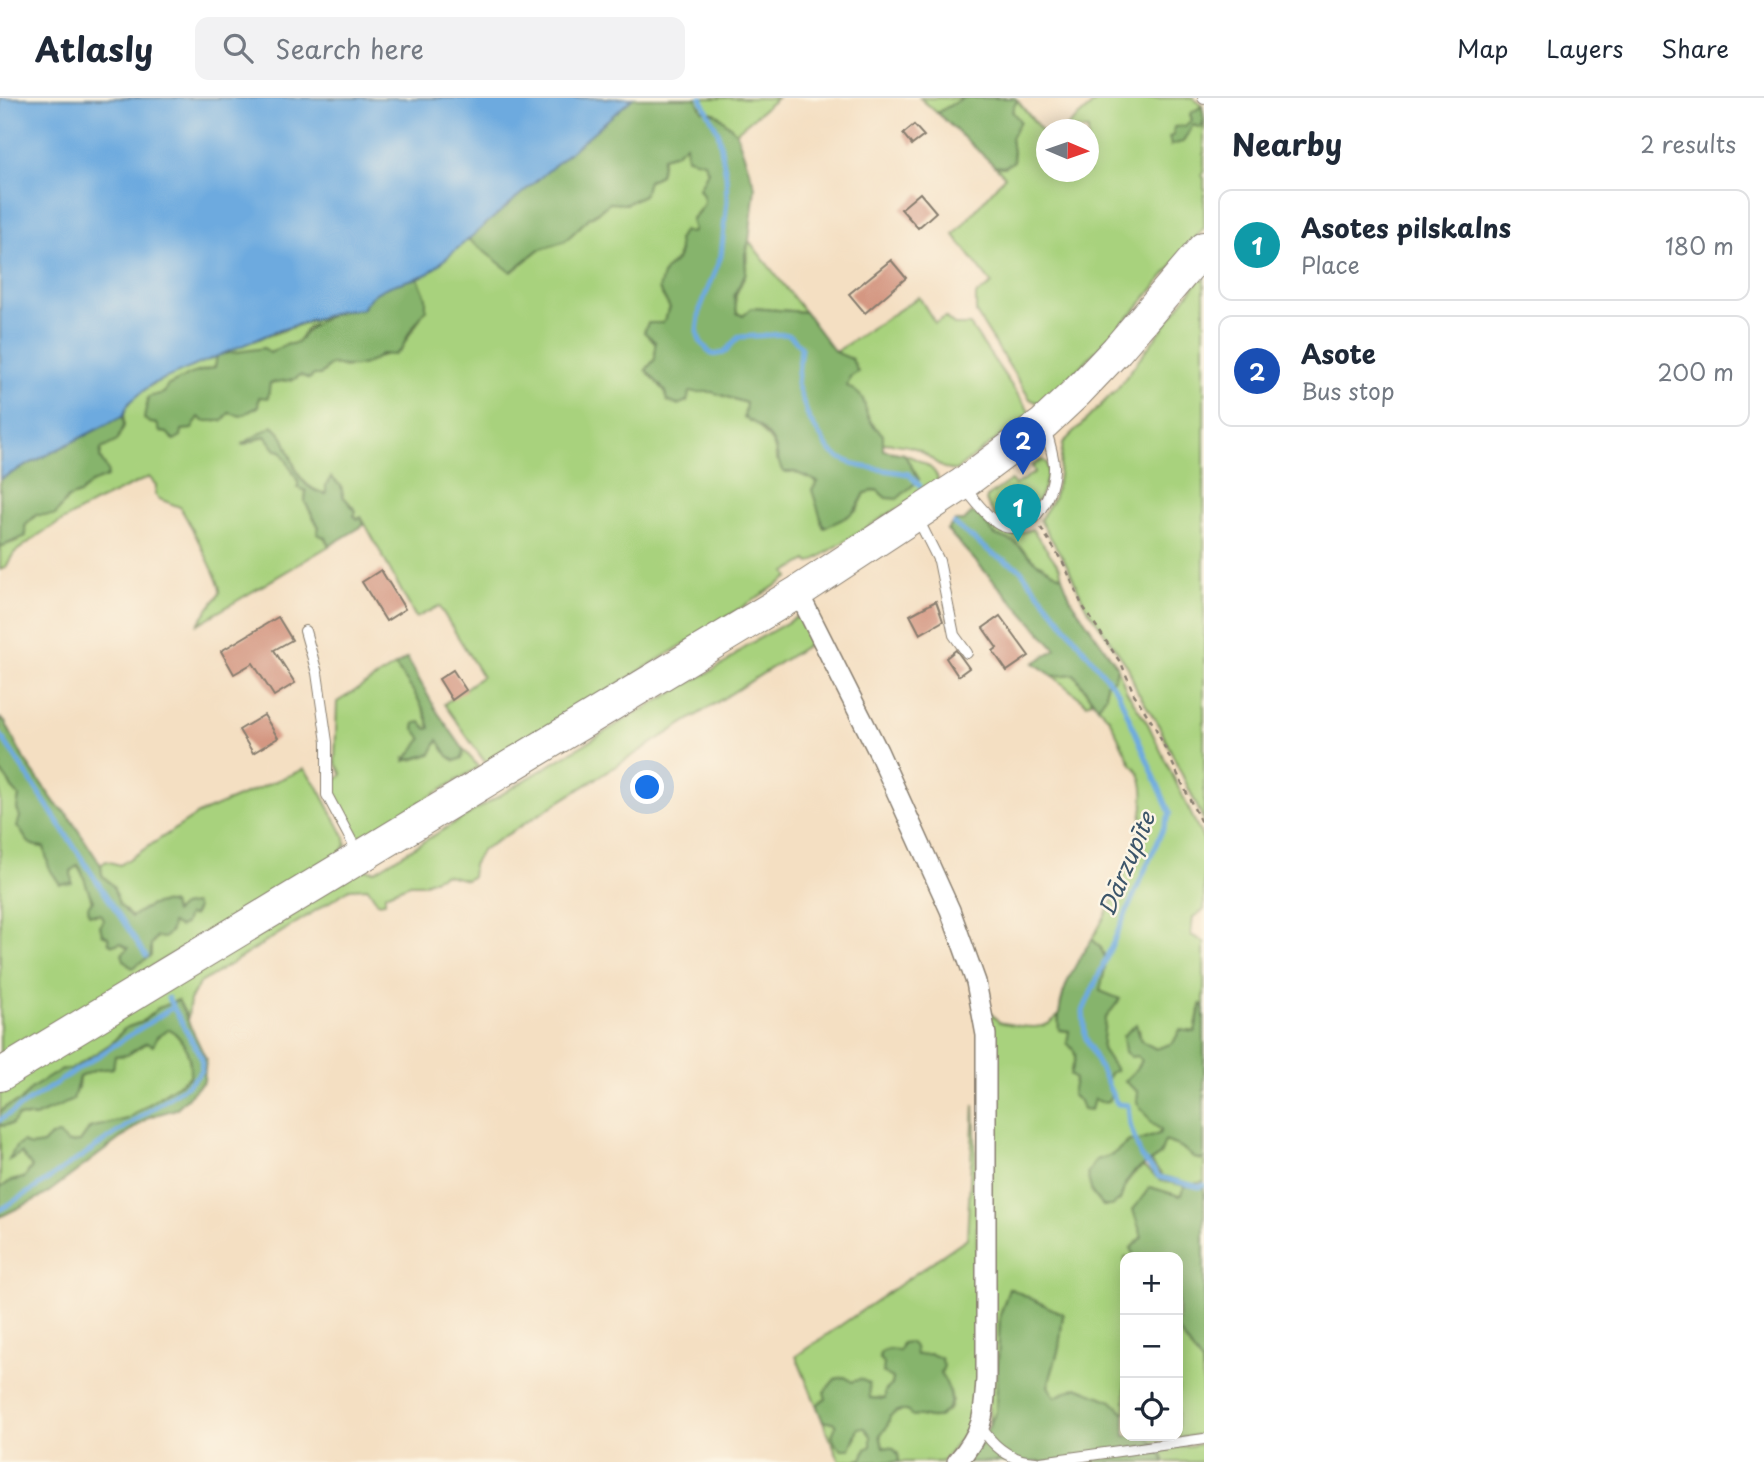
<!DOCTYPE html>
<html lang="en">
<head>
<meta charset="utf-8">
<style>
	:root { --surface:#fff; --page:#f2f2f3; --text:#1f2937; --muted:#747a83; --line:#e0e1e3; --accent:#c8321e }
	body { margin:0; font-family:"Playpen Sans",sans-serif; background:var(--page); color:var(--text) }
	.controls { position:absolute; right:21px; bottom:21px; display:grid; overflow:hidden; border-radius:14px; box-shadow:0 4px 18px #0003 }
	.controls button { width:63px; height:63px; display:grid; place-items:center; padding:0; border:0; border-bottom:2px solid var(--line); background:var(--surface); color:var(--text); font:35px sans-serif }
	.compass { position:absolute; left:1036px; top:21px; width:63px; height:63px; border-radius:50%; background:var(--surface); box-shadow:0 4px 18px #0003; rotate:92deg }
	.you { position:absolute; left:648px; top:690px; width:24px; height:24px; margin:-18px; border:5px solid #fff; border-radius:50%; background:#1a73e8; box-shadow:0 0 0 10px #1a73e833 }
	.badge { display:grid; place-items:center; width:46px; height:46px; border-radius:50%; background:var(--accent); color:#fff; font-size:23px; font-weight:700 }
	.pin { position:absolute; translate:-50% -58px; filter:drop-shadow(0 2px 4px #0008) }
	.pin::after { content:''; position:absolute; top:37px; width:24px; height:21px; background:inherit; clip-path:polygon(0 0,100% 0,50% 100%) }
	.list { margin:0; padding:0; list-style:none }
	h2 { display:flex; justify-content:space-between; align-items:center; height:91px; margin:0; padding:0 28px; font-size:30px }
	h2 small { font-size:23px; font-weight:400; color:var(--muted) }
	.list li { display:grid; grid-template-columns:46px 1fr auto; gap:21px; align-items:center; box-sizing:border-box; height:112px; margin:0 14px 14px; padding:0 14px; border:2px solid var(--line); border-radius:14px }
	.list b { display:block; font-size:26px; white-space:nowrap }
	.list p { margin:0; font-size:23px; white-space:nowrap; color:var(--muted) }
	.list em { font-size:23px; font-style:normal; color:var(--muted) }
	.icon { flex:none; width:38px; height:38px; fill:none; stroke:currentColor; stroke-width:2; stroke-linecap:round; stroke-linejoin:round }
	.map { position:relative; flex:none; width:1204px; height:1364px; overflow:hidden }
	header { display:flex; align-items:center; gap:42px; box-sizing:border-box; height:98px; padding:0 35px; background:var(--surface); border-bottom:2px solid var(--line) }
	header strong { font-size:33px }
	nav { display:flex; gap:38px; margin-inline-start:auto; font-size:24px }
	.search { width:490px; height:63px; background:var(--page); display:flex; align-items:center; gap:18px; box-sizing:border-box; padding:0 24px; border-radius:14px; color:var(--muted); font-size:26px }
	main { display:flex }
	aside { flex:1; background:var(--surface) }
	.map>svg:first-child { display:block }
</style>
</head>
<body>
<header>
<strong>Atlasly</strong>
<div class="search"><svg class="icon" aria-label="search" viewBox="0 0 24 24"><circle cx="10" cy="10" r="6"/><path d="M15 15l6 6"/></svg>Search here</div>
<nav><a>Map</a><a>Layers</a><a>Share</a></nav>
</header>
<main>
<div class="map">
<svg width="1204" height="1364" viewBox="0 0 1204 1364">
	<rect width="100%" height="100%" fill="#fcf5e5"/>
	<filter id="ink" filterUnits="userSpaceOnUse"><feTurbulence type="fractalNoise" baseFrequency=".0143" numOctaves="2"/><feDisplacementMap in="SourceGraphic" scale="14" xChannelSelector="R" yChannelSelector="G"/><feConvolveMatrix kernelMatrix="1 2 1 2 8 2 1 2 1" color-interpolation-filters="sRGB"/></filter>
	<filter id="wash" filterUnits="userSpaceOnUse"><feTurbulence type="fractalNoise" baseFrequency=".00686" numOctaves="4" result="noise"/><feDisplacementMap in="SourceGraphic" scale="28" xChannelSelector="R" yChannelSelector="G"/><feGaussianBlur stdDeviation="1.57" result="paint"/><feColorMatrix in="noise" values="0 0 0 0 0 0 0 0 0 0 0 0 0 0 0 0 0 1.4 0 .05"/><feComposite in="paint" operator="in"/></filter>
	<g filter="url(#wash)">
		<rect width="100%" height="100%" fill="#f4dfc2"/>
		<g fill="#a8d27d" stroke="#62774c" stroke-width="2">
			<polygon points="696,0 777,0 736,34 717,16 702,12"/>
			<polygon points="920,0 963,0 937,15"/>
			<polygon points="1100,0 1193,0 1202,8 1190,16 1192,22 1174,37 1171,47 1193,27 1201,30 1204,22 1204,71 1202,78 1204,80 1204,130 1139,208 1044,306 1038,305 1030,301 976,215 976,197 992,186 954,137 1005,78 995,68 1004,69 1014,63 1011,40 1020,23 1012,13 1017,2 1046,38 1046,74 1088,74 1088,32 1064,31"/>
			<path d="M686,45L704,64L708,73L699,91C710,105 701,110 691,121L694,132L691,136L683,133L676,164L659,191L670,210L663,226L648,225L644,234L655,244V261L646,272L665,293L687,304L689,294H712L746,305C749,312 753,319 757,326C765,339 777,344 776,361L795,374L819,384L821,424L824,430L857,412L865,395L877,392L886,400L919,381L904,356C916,361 935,368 938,381L935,387L810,465L807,462L786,474L789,479L704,534L493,662L485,664L444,606L482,578L439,508L416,520L362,420L358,422L353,418L356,413L343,398L341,388L327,396C289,388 296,352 273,328L243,347L265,338L276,352H281L298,384L306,393L305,404L329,448L198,526C203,516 218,500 220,494C222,485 187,421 180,409L159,401L155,396L156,387L149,379L94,405L40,436L14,455L6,469L0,472V449L17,443L25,428L36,417H55L68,400L80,396L91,385L108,373L100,360L101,351L124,328C123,320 124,314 128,307C151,272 297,229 341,213L307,230L297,245C285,247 277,253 266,256C232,266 200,272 167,288L157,326L181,332L199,319L228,315L259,299L269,285L295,281L300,277H320L331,266L345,269L401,252C417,219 434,218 418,180L429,175L468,141L512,174L538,152L565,143L589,120L598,115L610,104L627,106L648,83L660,77L663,59L676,55Z"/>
			<path d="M749,143L805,214L753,210L743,218L737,215C733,193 738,196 745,177C748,167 745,156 749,143Z"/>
			<polygon points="1204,175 1204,723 1158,626 1137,593 1128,569 1085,507 1068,469 1040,422 1053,401 1058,383 1063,345 1117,291"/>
			<path d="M919,199L935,225L945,219L954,227H970L1029,313V317L956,372C940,374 931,357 917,351C907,346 894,346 883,345V337C879,333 874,329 871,324C859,307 872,302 847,288L850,279L835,254Z"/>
			<path d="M1042,362L1047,365C1051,390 1026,435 997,421L986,403L987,399L1011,382L1015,387L1035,374L1032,368Z"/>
			<path d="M978,416C995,433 1009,441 1032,431L1060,470L1062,479L1036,464L1015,444L995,437Z"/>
			<polygon points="797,519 806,525 820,557 808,547 481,753 473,767 472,779 466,782 444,776 423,786 410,786 385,796 385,804 378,805 368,790 350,791 199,886 190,902 188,920 178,902 158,910 142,924 125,930 112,945 70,972 32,990 21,1003 5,1009 0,1015 0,991 359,771 375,773 626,621 727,564 746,548"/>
			<path d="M395,568C409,586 425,608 431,631L419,634L422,641L413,655L405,660L412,662L431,656L438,641L448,658L462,660L464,652L479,669L365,738C359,738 359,739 355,736C346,730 329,694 334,684C334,684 341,677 342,676L335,664L337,604Z"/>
			<path d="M1117,568L1127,594L1148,626L1204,743V812L1193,819L1191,837L1204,844V909L1200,907L1195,934L1180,932L1174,945L1156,951L1141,943L1139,930L1137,958L1141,962L1136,972L1139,994L1152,1025L1161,1032L1159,1036L1139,1043H1129L1112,1057L1096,1062L1120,1102C1125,1088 1129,1076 1143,1069L1160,1082L1185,1088L1180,1098L1131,1150L1134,1159H1125V1316L1111,1303L1055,1299L1048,1288L1059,1250L1063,1216L1009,1190L1000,1218L996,1314L989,1329V913L999,924C1020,928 1044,936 1058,917L1059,932L1069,933L1076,961L1071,971L1075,981V1000L1092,1005L1094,1001L1111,996L1107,984L1110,974L1116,972L1102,951L1105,921L1119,902L1100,893L1102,851L1092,841C1111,811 1168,694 1131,666L1109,620L1098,609L1106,598V586L1115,580Z"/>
			<polygon points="1074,576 1092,603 1087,606 1053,578"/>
			<path d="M304,671L318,689L345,740L346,747L342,753L0,961V674C10,681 10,691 19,698L17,711C25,723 39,736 44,749C51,766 48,771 60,786L77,767C85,778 93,803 94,817L100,816L121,845L128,850L151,846L172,824L188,817L194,806L183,808L174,815L172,806C157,801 144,812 131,819L119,806L113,788L102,777L101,767L106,763L120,767L198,716Z"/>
			<path d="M170,931C185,943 192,960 190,978L127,1021L90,1030L80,1044L68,1045L51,1038L43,1047L30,1048L11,1061L21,1055L32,1068L24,1080L11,1083L0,1090V1028L12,1026L18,1018L35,1019L78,990L79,979L96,972L113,970L114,958L127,957Z"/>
			<path d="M974,1007C977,1074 977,1140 977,1207C978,1240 983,1277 974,1309C969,1331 957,1348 941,1364H899L898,1356L893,1351L883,1349L880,1336L887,1329L890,1318C911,1304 919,1323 935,1320C940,1319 945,1314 950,1310L952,1302L950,1293L915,1257L890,1251L881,1254L879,1259L894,1280L886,1301L870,1300L845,1279L835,1281L826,1301L819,1305L817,1309L796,1258L967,1140Z"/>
			<polygon points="1165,1043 1181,1049 1194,1060 1204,1062 1204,1084 1193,1086 1163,1078 1150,1064 1160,1057"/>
			<polygon points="1178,1232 1202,1266 1204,1336 1152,1345 1147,1338 1178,1338"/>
			<polygon points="823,1324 833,1324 855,1342 858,1330 865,1330 871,1338 871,1348 866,1351 862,1361 840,1364"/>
			<polygon points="1204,1346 1204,1364 1165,1364 1158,1351"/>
		</g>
		<g fill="#86b46c" stroke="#516844" stroke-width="2">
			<path d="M633,0H696L702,12L717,16L736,34L755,89L749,143L745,156L746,174L734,198L737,215L743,218L752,210L805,214L835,254L852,261L858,274L850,279L847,288C874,303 859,308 871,324C874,329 880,333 883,337V352L904,356L919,382L897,401L886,400L877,392L865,395C853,420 848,418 824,430L812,392L818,384L795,374H783C778,365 778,361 776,352C773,338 756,324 744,320L746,305L712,294H690L687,303L678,307L667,303L665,293L646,272L655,261V244L644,234L648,225H663L670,210L659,191C661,185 662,177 665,173C676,159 682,166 678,142L683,133L691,135L694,132L691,122C701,111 710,105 699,91L708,73L704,64L687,60L686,46L676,55L663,59L660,77L648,83L644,97L626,106L610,105L589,120L565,143L538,152L511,174L468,141Z"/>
			<polygon points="963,0 1015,0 1017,2 1012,13 1020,23 1011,40 1014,63 1004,69 995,68 937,15"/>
			<polygon points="1202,8 1204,22 1201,30 1193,27 1183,44 1171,47 1169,39 1174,37 1174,29 1185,28 1192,22 1190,16"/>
			<path d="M418,180L426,199V212L410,233L401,252L393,257L381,256C367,270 350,270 331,266L320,277H314L309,281L300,277L295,281L270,285L268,300L259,299L258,309L241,318L229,315L223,323H203L199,319L192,331L182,332L181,338L174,342L167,335L160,334L157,326L150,325L144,321L148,299L164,295L167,288L191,276L215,269L217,257L264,250L270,255L284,247L297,245C313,222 334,213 362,211C374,188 395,186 418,180Z"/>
			<polygon points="123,318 124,328 117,343 101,351 100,360 108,373 107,379 91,385 80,396 68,400 55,417 36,417 25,428 26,438 0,449 0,381"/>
			<path d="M273,328C276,332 282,336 284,341C295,365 296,390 326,396V387L331,379L341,388L343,398L356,413L354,418L358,421L361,419L364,427L329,448L326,440L317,436L319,429L305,404L306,393L298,390V383L281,353L276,352L265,338L243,347L242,346Z"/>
			<polygon points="972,415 978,416 995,437 1015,444 1036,464 1062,479 1072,504 1117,568 1115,580 1106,586 1106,598 1098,609 1074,576 1053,578 1034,565 1056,551 947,432 955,423 964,423"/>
			<path d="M407,560L436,612L464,652L462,660L455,663L448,658L438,642L431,656L405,663L422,641L414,630L415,625L421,624L427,631L430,630C425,608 409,586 395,568Z"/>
			<path d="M0,620L5,624L24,661L56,706L68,717L101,767L102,777L113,788L119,806L131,819C143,811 157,801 172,806L174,815L182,808L194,806L197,810L193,818L188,817L185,826L179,829L172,825L171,833L164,840L156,839L151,846V858L132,870L124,862L122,856L128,850L121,845L113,847L109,845L108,839L102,836L100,828L104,822L100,816H89L88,808L93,802C85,790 86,779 78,767L71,773L72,785L60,786L49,770L44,749C24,748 28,740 17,728L20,719L17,711L19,698C10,691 10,681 0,674Z"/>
			<path d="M1092,841C1112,859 1105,869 1100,893L1120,901L1105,921L1102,951L1116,972L1110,975L1107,984L1111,997L1108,1003L1101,1004L1094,1001L1091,1012L1083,1011L1080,1003L1072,997L1075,981L1070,977C1073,962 1082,959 1067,945L1069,933L1059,932C1056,898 1073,869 1092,841Z"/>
			<path d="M178,902L206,961L204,983L176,1011L149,1019L45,1097L0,1119V1090L11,1083L24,1080L32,1069L21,1055L9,1062L15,1050L23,1044L30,1048L43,1046L51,1038L59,1037L68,1045L80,1044L90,1030L127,1021L190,979C192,960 185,942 170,931L157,939L153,948L146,945L127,957L115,958L113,970L96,972L79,979L73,1002L35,1019L18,1018L12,1026L0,1028V1015L5,1009L21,1003L32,990L62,971L70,972L112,945L125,930L142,924L158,910Z"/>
			<polygon points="1201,906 1204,909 1204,1062 1194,1060 1181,1049 1165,1043 1160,1057 1134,1074 1126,1084 1120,1102 1112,1108 1103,1108 1092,1095 1087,1076 1096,1062 1112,1057 1129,1043 1139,1043 1159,1036 1161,1032 1152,1025 1137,1005 1138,994 1124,983 1136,972 1141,962 1137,958 1131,959 1125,954 1123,938 1136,926 1141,943 1156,951 1173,945 1180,932 1195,934"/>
			<polygon points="1185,1088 1204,1090 1204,1274 1202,1266 1178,1232 1178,1159 1134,1159 1131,1150 1142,1139 1133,1112 1150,1089 1180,1098"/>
			<polygon points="1009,1190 1063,1216 1059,1250 1048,1288 1055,1299 1077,1289 1112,1303 1125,1316 1125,1338 1147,1338 1161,1355 1165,1364 966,1364 979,1348 996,1314 1000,1218"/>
			<path d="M909,1244L915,1249L916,1257L931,1256L941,1260L944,1268L941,1275C948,1289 958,1304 943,1315C938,1319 940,1319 934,1320C925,1321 921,1316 912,1318L907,1313H897L890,1318L887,1329L880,1337L883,1349L893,1350L898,1356L899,1364H854L862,1361L866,1351L871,1348V1338L865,1330H858L850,1351H842L835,1346L832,1337L836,1328L833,1324H823L817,1309L819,1305L826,1301L824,1294L835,1281L845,1279L852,1284L860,1281L869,1285L870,1300L885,1301V1293L892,1287L893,1280L883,1275L884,1265L879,1259L881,1254L890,1251L899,1253L902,1245Z"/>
		</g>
		<path fill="#6daadf" stroke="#44637e" stroke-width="2" d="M0,0H633L429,175C405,187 376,184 362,211L341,213L274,234L152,286L129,305L123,318L0,381Z"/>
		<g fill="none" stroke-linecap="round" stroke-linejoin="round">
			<g stroke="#6daadf" stroke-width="5">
				<path d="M701,0L718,34L726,77L727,103L721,158L700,211L697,233L700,243L711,256C726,259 728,248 739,239L785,236L791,238L801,249L797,286L809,321L830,353L840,360L859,368L909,376L920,388"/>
				<polyline points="954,426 993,456 1019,470 1118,594 1170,715 1083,913 1085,938 1115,1002 1118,1006 1128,1007 1130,1027 1141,1059 1159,1079 1199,1089 1204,1087"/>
				<polyline points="0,636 146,858"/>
				<polyline points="0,1022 173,909"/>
				<polyline points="0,1112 32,1092 189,986 201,974 202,961 168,900"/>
			</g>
		</g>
		<g id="blocks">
			<g fill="#d49782">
				<polygon points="914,27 924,38 912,47 903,36"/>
				<polygon points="920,95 936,114 918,130 901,111"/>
				<polygon points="891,162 906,180 865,215 849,196"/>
				<polygon points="381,472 405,511 386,523 362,484"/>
				<polygon points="936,503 943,523 920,536 910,517"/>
				<polygon points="1000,518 1029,558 1007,573 993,553 997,550 983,530"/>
				<polygon points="278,519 292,542 274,552 295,585 274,598 253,565 234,576 221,553"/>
				<polygon points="956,552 969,570 958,578 946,560"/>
				<polygon points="453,572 466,592 452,602 439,581"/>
				<polygon points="264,617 278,640 253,655 239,632"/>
			</g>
		</g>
	</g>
	<g filter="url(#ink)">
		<use href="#blocks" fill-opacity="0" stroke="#887e6f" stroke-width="2"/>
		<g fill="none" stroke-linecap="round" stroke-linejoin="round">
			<defs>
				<g id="service">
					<polyline points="1203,0 1204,1"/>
					<path d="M964,390C973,399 990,424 1002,428C1034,440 1055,393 1054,367C1053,355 1049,343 1045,330"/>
					<polyline points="918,421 939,463 954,537 967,555"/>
					<polyline points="305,533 317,575 327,644 327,697 358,755"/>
					<path d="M981,1329C994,1350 1011,1363 1036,1364"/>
					<polyline points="1041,1364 1204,1341"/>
				</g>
				<path id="minor" d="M798,494L878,653L950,812L976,884L986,937V1281C984,1319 983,1334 957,1364"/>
				<polyline id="trunk" points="0,977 798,494 961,387 1044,325 1078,293 1117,252 1204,150"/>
			</defs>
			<use href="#service" stroke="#887e6f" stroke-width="12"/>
			<use href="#minor" stroke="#887e6f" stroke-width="22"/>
			<use href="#trunk" stroke="#887e6f" stroke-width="34"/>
			<polyline stroke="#887e6f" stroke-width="2.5" stroke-dasharray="5 5" stroke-linecap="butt" points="1041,430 1065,468 1082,507 1122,567 1134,596 1155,629 1204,731"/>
			<use href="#service" stroke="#fff" stroke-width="10"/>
			<use href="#minor" stroke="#fff" stroke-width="19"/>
			<use href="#trunk" stroke="#fff" stroke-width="32"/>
		</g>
	</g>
	<g text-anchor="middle" stroke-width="5" stroke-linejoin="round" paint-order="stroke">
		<g font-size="23" font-style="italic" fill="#3c556a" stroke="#fcf5e5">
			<text transform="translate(1127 766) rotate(-67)" y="8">Dārzupīte</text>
		</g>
	</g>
</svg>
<div class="controls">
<button>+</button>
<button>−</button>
<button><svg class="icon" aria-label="locate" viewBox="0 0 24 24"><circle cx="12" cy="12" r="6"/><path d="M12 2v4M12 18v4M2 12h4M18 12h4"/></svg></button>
</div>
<svg class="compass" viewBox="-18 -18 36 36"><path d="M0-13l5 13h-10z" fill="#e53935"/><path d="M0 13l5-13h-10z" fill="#747a83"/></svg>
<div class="you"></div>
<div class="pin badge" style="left:1018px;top:444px;background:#0f9aa8">1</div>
<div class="pin badge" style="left:1023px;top:377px;background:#1a4fb4">2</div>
</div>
<aside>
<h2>Nearby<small>2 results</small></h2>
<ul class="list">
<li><span class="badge" style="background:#0f9aa8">1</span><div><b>Asotes pilskalns</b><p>Place</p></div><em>180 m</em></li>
<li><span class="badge" style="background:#1a4fb4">2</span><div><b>Asote</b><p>Bus stop</p></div><em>200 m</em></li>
</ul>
</aside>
</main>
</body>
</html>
